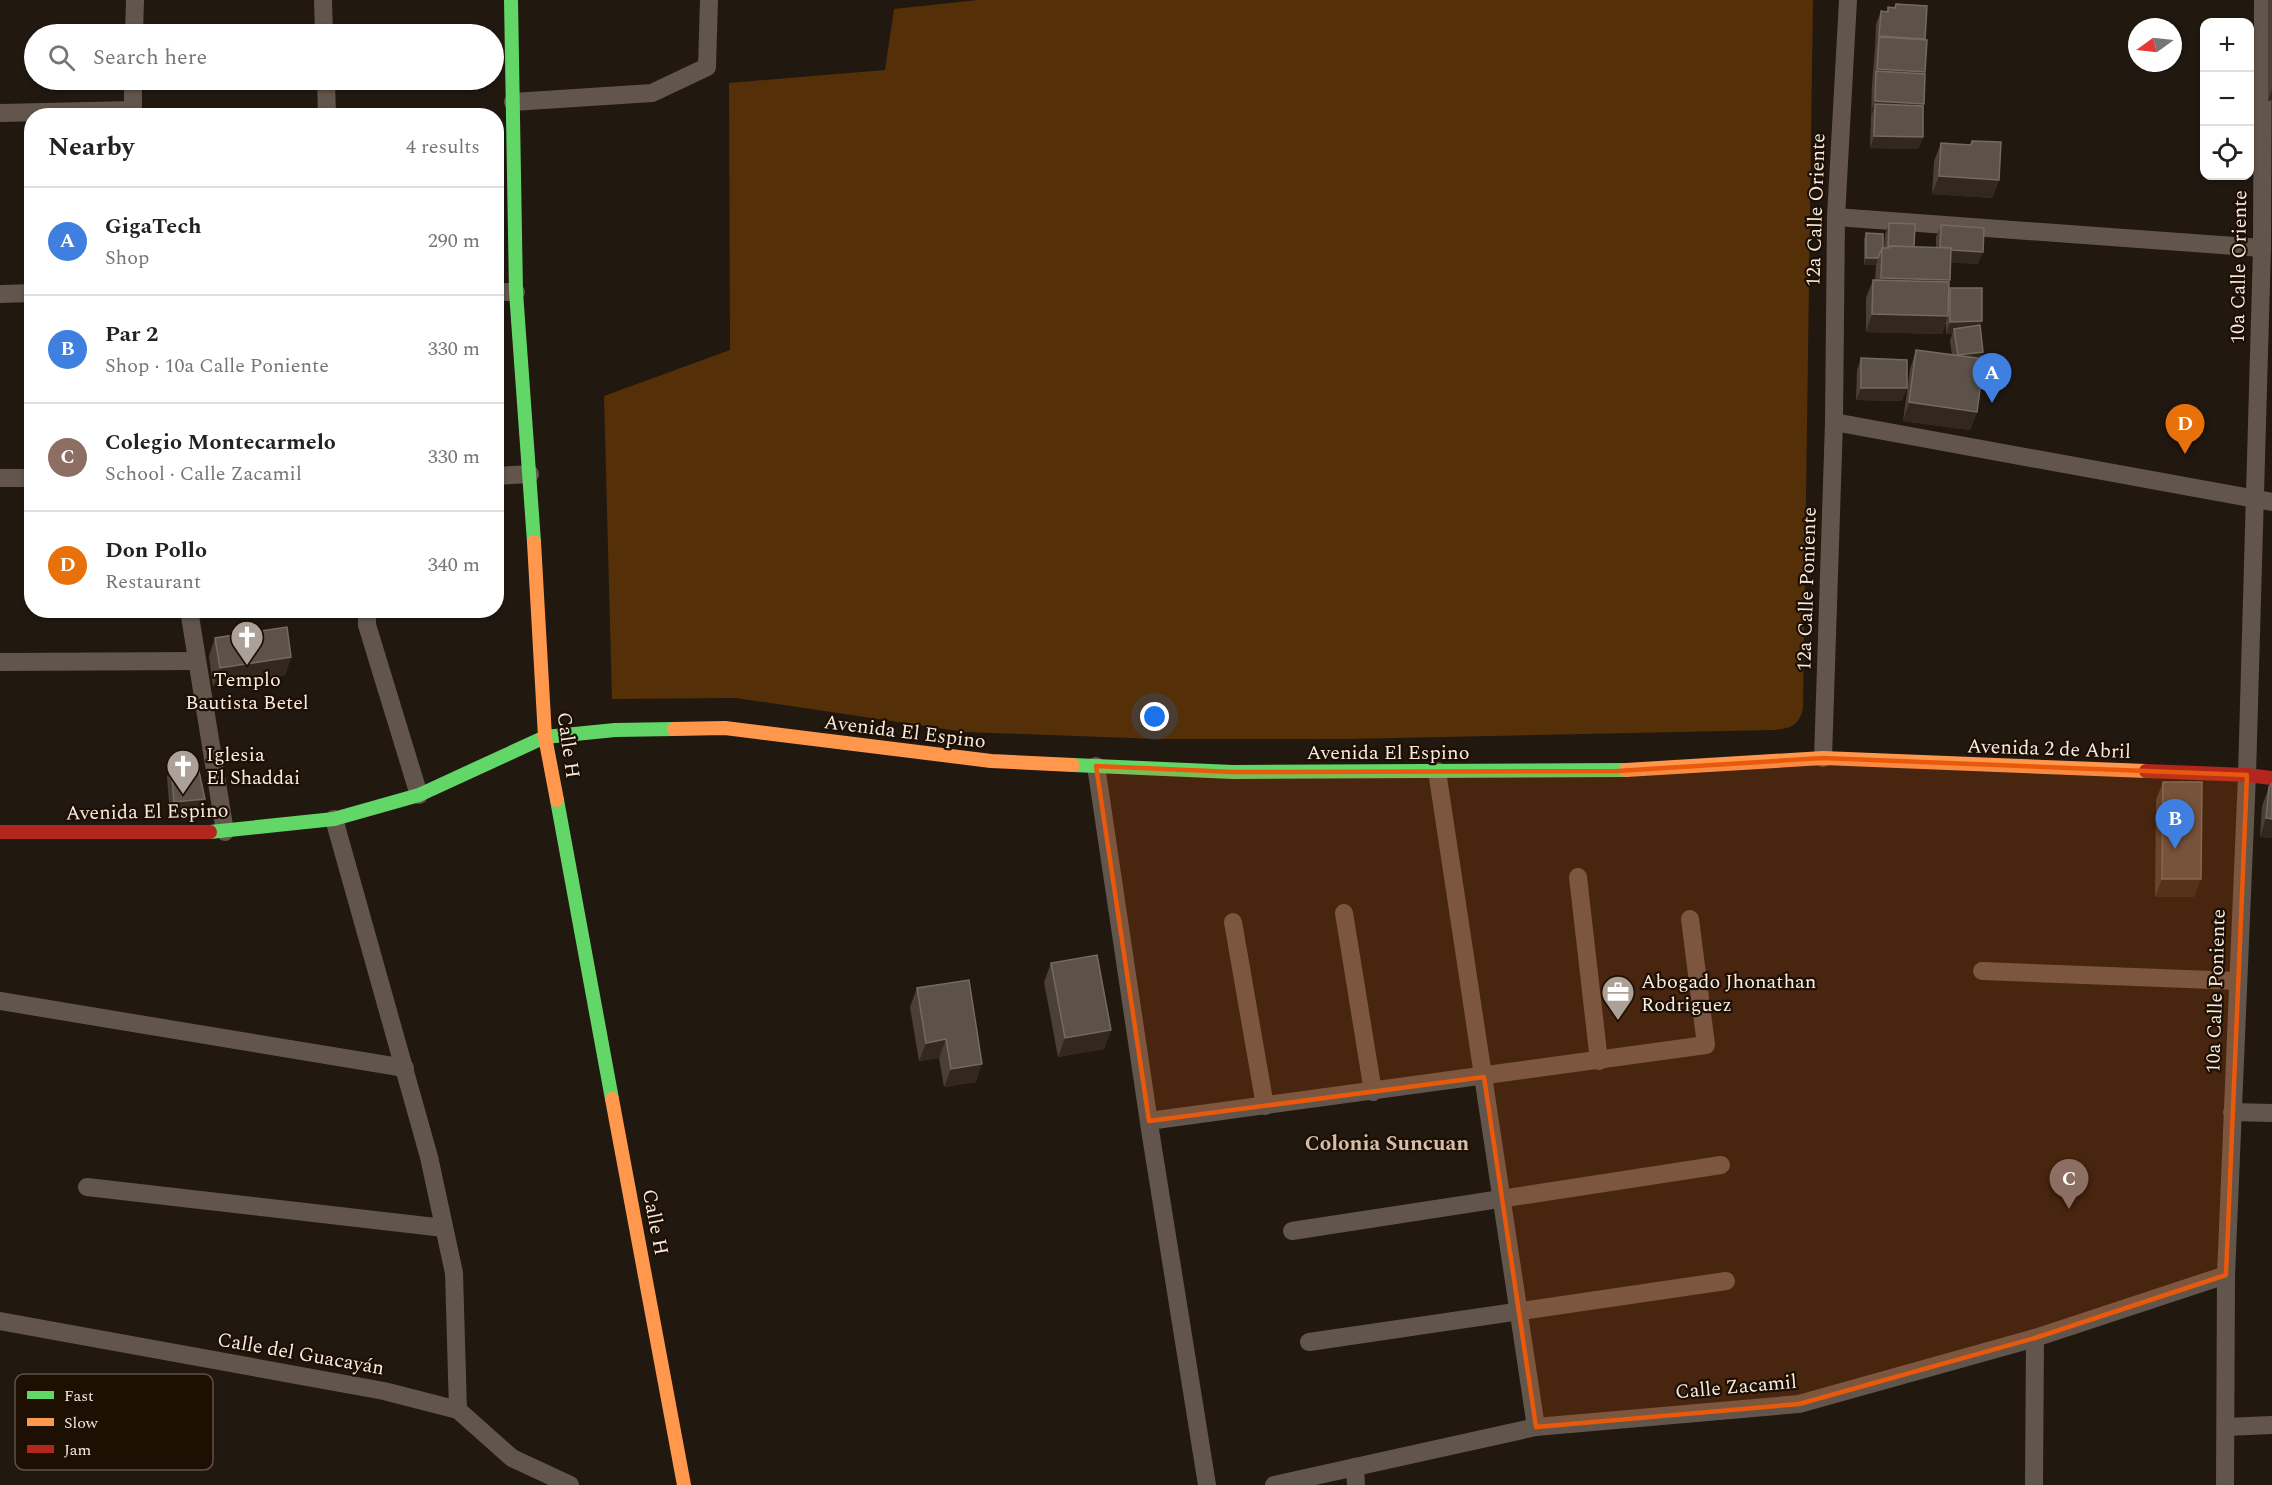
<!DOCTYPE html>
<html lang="en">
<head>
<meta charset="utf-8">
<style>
	:root { --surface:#fff; --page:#f6f6f6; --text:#222; --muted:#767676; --line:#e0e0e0; --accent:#ea580c }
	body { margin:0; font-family:Spectral,serif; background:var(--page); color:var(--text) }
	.controls { position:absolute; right:18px; top:18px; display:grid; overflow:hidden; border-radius:12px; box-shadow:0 2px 4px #0004 }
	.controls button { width:54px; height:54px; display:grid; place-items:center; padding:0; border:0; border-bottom:2px solid var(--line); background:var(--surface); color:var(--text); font:30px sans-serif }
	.compass { position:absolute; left:2128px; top:18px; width:54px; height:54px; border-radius:50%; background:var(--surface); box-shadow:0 2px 4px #0004; rotate:255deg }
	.you { position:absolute; left:1155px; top:717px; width:21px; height:21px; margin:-15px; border:4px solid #fff; border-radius:50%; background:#1a73e8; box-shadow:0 0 0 9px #1a73e833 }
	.badge { display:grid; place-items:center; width:39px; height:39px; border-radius:50%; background:var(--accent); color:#fff; font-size:20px; font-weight:700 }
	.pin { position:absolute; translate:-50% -50px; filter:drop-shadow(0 2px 3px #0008) }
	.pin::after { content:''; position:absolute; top:32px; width:21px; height:18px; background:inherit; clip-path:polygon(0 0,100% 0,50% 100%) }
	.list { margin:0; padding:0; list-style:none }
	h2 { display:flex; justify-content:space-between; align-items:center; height:78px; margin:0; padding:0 24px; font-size:26px }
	h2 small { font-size:20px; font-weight:400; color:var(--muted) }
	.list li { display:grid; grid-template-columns:39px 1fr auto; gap:18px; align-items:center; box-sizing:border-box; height:108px; padding:0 24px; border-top:2px solid var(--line) }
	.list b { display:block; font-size:22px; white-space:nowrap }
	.list p { margin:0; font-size:20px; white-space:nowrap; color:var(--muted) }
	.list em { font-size:20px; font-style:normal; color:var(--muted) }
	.icon { flex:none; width:33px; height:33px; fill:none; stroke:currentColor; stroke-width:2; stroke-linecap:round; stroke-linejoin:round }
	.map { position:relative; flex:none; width:2272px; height:1485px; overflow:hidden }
	.search { position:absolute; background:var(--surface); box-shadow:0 2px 4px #0004; left:24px; top:24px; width:480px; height:66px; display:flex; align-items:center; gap:15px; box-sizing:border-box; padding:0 21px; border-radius:33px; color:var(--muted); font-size:22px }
	.panel { position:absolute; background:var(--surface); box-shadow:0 2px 4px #0004; left:24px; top:108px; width:480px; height:510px; border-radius:24px }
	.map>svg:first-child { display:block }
</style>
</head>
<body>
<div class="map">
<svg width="2272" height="1485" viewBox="0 0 2272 1485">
	<rect width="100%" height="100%" fill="#211810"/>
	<path fill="#552f07" d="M977,0H1813L1803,709C1798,726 1792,728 1775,730L1347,739H1157L965,732L736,698L612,699L604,396L730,350L729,83L885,70L894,9Z"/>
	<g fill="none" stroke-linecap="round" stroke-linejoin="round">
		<g stroke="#62554b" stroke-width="18">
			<polyline points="323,0 324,34"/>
			<polyline points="134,34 135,0"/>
			<polyline points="326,80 327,116"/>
			<polyline points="513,102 652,93 707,67 709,0"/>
			<polyline points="0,113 132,110"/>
			<polyline points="133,116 133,80"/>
			<polyline points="1836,217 2262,248"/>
			<polyline points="496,292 516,292"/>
			<polyline points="0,294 32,293"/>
			<polyline points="1834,422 2272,502"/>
			<polyline points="496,476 530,474"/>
			<polyline points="0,478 32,478"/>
			<polyline points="189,610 225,832"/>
			<polyline points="367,610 367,625 419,795"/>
			<polyline points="0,662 197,661"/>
			<polyline points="1823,758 1834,422 1836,217 1848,0"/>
			<polyline points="1096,766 1151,1136 1207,1485"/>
			<polyline points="1437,771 1536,1427"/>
			<polyline points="334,819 429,1157 454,1273 458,1410"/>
			<polyline points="1578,877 1599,1061"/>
			<polyline points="1344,913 1373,1092"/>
			<polyline points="1233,922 1265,1106"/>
			<polyline points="1982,971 2238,981"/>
			<polyline points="0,1001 405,1068"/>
			<polyline points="2232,1112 2272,1113"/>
			<polyline points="1149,1121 1706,1045 1690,919"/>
			<polyline points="87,1187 444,1228"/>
			<polyline points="1292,1231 1721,1165"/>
			<polyline points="0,1321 384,1391 458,1410 512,1458 570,1485"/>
			<polyline points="1309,1342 1726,1281"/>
			<polyline points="2226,1427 2272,1425"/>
			<polyline points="1355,1467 1356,1485"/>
			<polyline points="1274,1485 1536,1427 1799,1404 2035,1338 2226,1275"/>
			<polyline points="2034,1485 2035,1338"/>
			<polyline points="2225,1485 2226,1275 2247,775 2262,248 2263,0"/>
		</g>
		<g stroke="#63d668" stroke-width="14">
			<polyline points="511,0 516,292 534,542"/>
			<polyline points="1073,765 1233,772 1626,770"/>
			<polyline points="557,800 612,1099"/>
			<polyline points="210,832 334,819 419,795 545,737 615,730 674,729"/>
		</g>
		<g stroke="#ff974d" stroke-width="14">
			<polyline points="534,542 545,737 557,800"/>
			<polyline points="674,729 725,728 991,761 1073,765"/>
			<polyline points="1626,770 1823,758 2146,771"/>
			<polyline points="612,1099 684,1485"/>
		</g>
		<g stroke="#b3261e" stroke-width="14">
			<polyline points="2146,771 2247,775 2272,778"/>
			<polyline points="0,832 210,832"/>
		</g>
	</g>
	<g fill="#4b4036">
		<polygon points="2268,0 2272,0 2272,100 2268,101"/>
		<polygon points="1896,4 1925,39 1923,137 1918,149 1870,148 1872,84 1875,48 1876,24 1881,11 1886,12 1888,7 1894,7"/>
		<polygon points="1972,141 1999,180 1992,198 1932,194 1934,161 1941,143 1970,145"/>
		<polygon points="1889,223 1914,247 1936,247 1936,237 1941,225 1978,264 1950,262 1949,282 1949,290 1980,326 1981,359 1977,412 1970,430 1903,421 1910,369 1916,350 1952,355 1950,341 1952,334 1946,334 1946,323 1942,334 1866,332 1866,298 1873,280 1875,280 1876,265 1864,265 1864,239 1866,233 1883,248 1884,248 1885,235"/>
		<polygon points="1861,358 1902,401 1856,400 1857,370"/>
		<polygon points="215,638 291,657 285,675 213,686 209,656"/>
		<polygon points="171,765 200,812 170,814 167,777"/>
		<polygon points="2163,782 2194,897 2155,897 2156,800"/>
		<polygon points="2269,787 2272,838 2260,837 2262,806"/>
		<polygon points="1051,963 1111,1030 1104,1049 1058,1057 1044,982"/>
		<polygon points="917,988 976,1082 944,1087 939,1058 919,1061 910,1007"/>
	</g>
	<g fill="#32281f">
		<polygon points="1879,36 1925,39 1920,51 1879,37 1874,48"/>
		<polygon points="1877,69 1925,72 1920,85 1876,72"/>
		<polygon points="2272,89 2272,100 2268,101"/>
		<polygon points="1875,101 1924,104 1919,116 1875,104 1872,114 1870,114"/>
		<polygon points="1874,136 1923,137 1918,149 1870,148"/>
		<polygon points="1939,176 1999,180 1992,198 1932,194"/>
		<polygon points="1940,249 1983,252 1978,264 1935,262"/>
		<polygon points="1866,258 1878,258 1876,265 1864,265"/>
		<polygon points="1881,278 1950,280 1943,298 1874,296"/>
		<polygon points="1872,314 1948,316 1942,334 1866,332"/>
		<polygon points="1982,321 1977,334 1954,329 1952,334 1946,334 1950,322"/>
		<polygon points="1983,352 1979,364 1958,355"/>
		<polygon points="1861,388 1907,388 1902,401 1856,400"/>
		<polygon points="1909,402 1977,412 1970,430 1903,421"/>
		<polygon points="291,657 285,675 213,686 220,668"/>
		<polygon points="205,799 200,812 170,814 174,802"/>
		<polygon points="2266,818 2272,819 2272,838 2260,837"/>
		<polygon points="2162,879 2201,879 2194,897 2155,897"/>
		<polygon points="1111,1030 1104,1049 1058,1057 1065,1038"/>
		<polygon points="946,1039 939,1058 919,1061 926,1043"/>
		<polygon points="982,1064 976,1082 944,1087 951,1069"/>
	</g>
	<g fill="#5d5248" stroke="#756a60" stroke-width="1.5">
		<polygon points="1896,4 1927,6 1925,39 1879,36 1881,11 1888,12 1888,7 1895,8"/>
		<polygon points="1879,37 1927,40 1925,72 1877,69"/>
		<polygon points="1876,71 1925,74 1924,104 1875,101"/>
		<polygon points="1875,104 1923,106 1923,137 1874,136"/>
		<polygon points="1972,141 2001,142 1999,180 1939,176 1941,143 1971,145"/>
		<polygon points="1889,223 1915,224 1914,247 1889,246 1888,248"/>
		<polygon points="1941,225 1984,228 1983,252 1951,250 1951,248 1940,247"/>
		<polygon points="1866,233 1883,234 1883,248 1882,248 1878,258 1866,258"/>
		<polygon points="1889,246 1951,248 1950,280 1881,278 1882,248 1889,248"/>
		<polygon points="1873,280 1949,282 1948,316 1872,314"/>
		<polygon points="1950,288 1982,288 1982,321 1950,322"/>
		<polygon points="1980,325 1983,352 1958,355 1954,329"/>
		<polygon points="1916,350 1984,359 1977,412 1909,402"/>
		<polygon points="1861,358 1907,360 1907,388 1861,388"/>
		<polygon points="287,627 291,657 220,668 215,638"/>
		<polygon points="197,762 205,799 174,802 171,765"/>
		<polygon points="2163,782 2202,782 2201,879 2162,879"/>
		<polygon points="2272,783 2272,819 2266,818 2269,787"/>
		<polygon points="1097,955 1111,1030 1065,1038 1051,963"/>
		<polygon points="969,980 982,1064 951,1069 946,1039 926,1043 917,988"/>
	</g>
	<path fill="#e8590c" fill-opacity="0.2" stroke="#e8590c" stroke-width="4.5" stroke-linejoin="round" d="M1823,758L2247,775L2226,1275L2035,1338L1799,1404L1536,1427L1484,1077L1149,1121L1096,766L1233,772L1617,771Z"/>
	<defs>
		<symbol id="church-pin" viewBox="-11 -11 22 30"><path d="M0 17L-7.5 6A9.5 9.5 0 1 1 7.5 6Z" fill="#aba198" stroke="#1e0f03"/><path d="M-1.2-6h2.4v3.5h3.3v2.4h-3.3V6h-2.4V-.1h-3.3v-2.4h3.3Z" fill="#fff"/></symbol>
		<symbol id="office-pin" viewBox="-11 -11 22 30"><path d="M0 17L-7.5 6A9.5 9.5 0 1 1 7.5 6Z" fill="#aba198" stroke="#1e0f03"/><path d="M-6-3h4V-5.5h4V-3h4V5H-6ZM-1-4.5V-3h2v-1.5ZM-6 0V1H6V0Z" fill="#fff"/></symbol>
	</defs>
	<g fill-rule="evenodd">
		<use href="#church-pin" x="228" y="618" width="38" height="52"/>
		<use href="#church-pin" x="164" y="747" width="38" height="52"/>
		<use href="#office-pin" x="1599" y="973" width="38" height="52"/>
	</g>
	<g text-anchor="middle" stroke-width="4.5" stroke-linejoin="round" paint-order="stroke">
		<g font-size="20" fill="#f6ebe2" stroke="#1e0f03">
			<text transform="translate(1815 210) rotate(-88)" y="7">12a Calle Oriente</text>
			<text transform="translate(2238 267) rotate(-89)" y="7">10a Calle Oriente</text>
			<text transform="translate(1806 589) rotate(-88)" y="7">12a Calle Poniente</text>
			<text transform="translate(905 731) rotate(7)" y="7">Avenida El Espino</text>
			<text transform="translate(569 745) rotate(82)" y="7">Calle H</text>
			<text transform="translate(2049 748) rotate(2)" y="7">Avenida 2 de Abril</text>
			<text x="1388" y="759">Avenida El Espino</text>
			<text transform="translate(147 811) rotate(-1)" y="7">Avenida El Espino</text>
			<text transform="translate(2215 991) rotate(-88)" y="7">10a Calle Poniente</text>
			<text transform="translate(656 1222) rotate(79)" y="7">Calle H</text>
			<text transform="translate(301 1353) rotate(10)" y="7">Calle del Guacayán</text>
			<text transform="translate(1736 1386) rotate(-5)" y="7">Calle Zacamil</text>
		</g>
		<g font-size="20" fill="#f6ebe2" stroke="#1e0f03" text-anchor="start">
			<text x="247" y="686" text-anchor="middle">Templo<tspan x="247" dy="23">Bautista Betel</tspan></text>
			<text x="206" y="761">Iglesia<tspan x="206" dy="23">El Shaddai</tspan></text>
			<text x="1641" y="988">Abogado Jhonathan<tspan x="1641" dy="23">Rodriguez</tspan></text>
		</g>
		<g font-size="21" font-weight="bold" fill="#d4bfae" stroke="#1e0f03">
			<text x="1387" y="1150">Colonia Suncuan</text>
		</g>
	</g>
	<rect x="15" y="1374" width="198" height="96" rx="9" fill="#1e0f03" stroke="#5f5146" stroke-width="1.5"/>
	<rect x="27" y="1391" width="27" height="8" fill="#63d668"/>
	<rect x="27" y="1418" width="27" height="8" fill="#ff974d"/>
	<rect x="27" y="1445" width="27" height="8" fill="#b3261e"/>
	<g font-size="16" fill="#f6ebe2">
		<text x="64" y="1401">Fast</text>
		<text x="64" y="1428">Slow</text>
		<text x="64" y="1455">Jam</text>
	</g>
</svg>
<div class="controls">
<button>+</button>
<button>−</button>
<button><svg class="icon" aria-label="locate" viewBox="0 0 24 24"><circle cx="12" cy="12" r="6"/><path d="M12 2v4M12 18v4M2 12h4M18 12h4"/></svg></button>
</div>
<svg class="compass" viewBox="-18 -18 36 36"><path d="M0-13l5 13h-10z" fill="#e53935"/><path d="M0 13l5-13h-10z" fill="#767676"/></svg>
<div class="you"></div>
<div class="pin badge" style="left:1992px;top:403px;background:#3f7fe0">A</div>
<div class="pin badge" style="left:2175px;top:849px;background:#3f7fe0">B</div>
<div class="pin badge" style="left:2069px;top:1209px;background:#8d6e63">C</div>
<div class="pin badge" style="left:2185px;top:454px;background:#e8710a">D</div>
<div class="search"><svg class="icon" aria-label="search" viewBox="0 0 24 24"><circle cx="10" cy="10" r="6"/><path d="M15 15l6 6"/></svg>Search here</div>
<section class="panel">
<h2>Nearby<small>4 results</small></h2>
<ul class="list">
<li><span class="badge" style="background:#3f7fe0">A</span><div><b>GigaTech</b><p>Shop</p></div><em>290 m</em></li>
<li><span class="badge" style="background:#3f7fe0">B</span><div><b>Par 2</b><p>Shop · 10a Calle Poniente</p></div><em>330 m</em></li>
<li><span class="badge" style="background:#8d6e63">C</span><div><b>Colegio Montecarmelo</b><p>School · Calle Zacamil</p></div><em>330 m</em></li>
<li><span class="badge" style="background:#e8710a">D</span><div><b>Don Pollo</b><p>Restaurant</p></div><em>340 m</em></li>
</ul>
</section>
</div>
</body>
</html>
